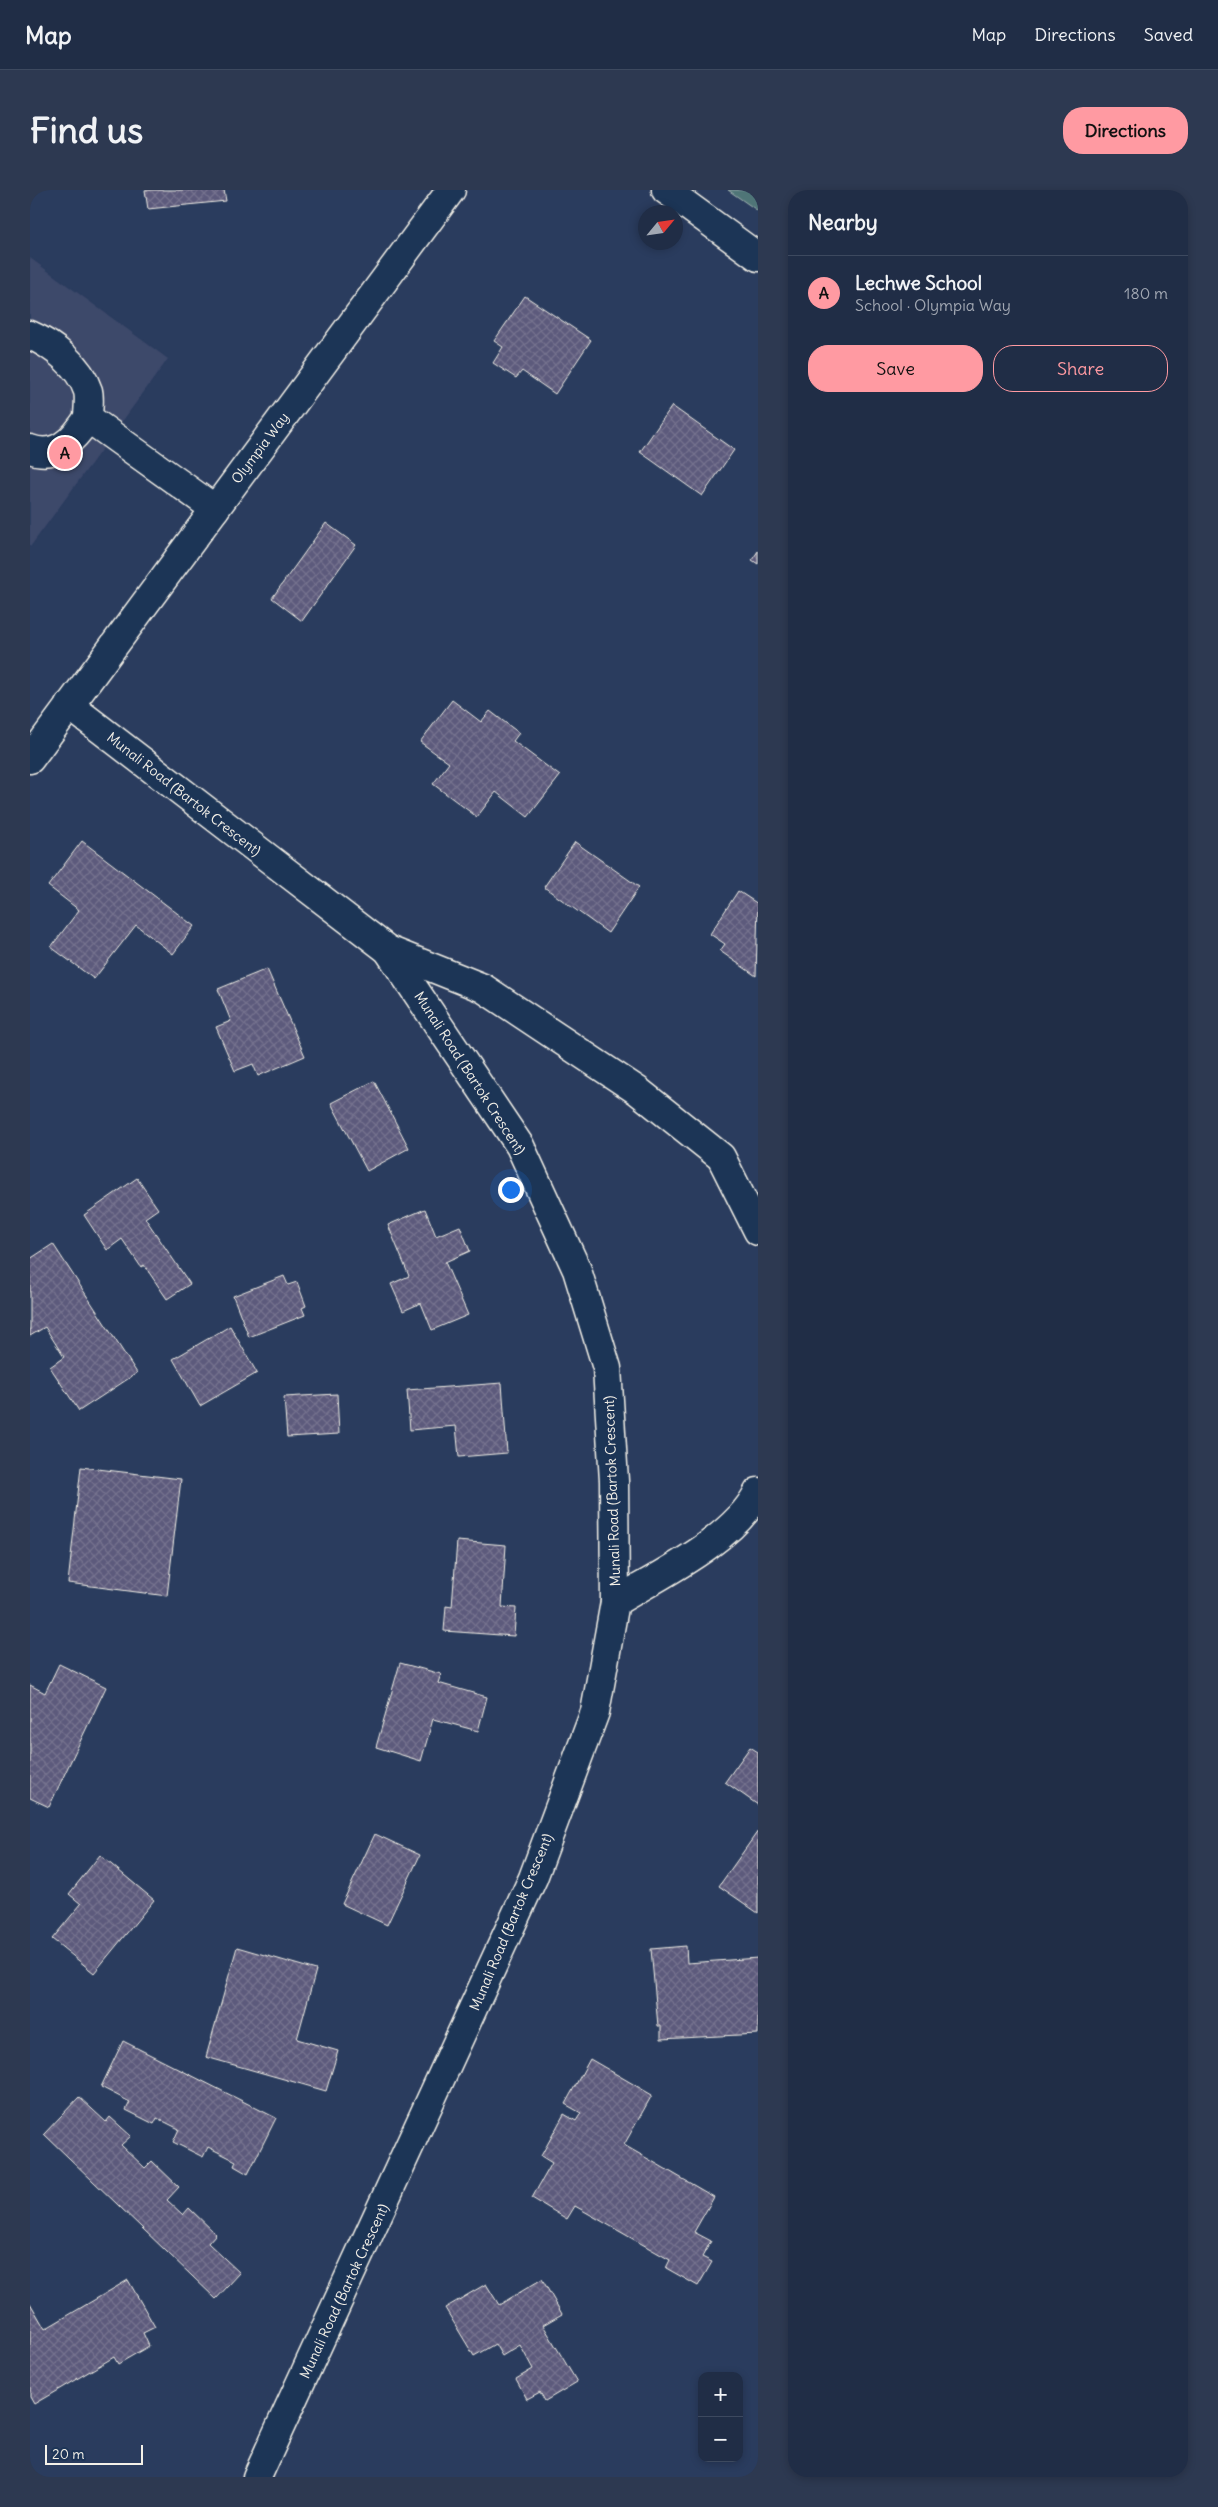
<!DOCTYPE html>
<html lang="en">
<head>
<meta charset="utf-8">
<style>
	:root { --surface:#202d46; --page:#2d3951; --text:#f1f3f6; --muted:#a2a8b3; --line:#3d495f; --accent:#ff9aa2 }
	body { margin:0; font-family:Delius,sans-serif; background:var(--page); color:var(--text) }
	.controls { position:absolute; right:15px; bottom:15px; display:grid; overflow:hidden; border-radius:10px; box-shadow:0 2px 8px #0003 }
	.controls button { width:45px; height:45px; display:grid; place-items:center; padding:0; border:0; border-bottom:1px solid var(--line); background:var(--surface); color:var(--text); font:25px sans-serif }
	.compass { position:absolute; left:608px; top:15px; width:45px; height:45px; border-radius:50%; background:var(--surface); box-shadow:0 2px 8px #0003; rotate:61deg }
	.scale { position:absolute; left:15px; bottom:12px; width:98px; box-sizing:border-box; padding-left:5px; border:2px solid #f4f1e8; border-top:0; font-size:14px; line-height:18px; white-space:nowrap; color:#f4f1e8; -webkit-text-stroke:4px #1d3557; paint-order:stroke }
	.you { position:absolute; left:480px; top:999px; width:18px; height:18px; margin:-12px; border:4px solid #fff; border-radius:50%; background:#1a73e8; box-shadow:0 0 0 8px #1a73e833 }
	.badge { display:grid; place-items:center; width:32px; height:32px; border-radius:50%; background:var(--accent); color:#111; font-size:16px; font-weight:700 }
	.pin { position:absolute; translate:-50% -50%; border:2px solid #fff; box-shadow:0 1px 5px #0006 }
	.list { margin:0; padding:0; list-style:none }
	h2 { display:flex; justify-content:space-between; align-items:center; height:65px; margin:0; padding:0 20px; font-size:21px }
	h2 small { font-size:16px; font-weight:400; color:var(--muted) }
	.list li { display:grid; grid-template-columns:32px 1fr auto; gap:15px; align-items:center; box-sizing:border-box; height:75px; padding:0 20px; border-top:1px solid var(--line) }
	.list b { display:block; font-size:19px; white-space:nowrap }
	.list p { margin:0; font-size:16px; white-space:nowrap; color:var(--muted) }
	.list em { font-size:16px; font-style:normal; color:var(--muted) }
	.actions { display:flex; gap:10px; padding:15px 20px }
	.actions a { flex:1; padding:11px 0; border:1px solid var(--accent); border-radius:20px; text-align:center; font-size:18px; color:var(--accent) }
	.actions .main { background:var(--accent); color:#111 }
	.map { position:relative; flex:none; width:728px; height:2287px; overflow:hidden; border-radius:20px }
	header { display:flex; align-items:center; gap:30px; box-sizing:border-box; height:70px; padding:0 25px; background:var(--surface); border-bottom:1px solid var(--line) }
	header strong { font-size:24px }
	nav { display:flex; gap:28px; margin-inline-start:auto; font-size:18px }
	.intro { display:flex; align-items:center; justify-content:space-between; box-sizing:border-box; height:120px; padding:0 30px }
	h1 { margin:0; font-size:35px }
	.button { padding:12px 22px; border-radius:20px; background:var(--accent); color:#111; font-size:18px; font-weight:700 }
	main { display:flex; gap:30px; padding:0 30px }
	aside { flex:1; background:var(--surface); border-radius:20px; box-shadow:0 2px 8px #0003 }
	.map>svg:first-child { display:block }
</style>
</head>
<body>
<header>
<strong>Map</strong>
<nav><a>Map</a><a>Directions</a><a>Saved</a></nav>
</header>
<div class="intro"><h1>Find us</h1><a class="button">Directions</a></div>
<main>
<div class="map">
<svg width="728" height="2287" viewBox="0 0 728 2287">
	<defs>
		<pattern id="building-cross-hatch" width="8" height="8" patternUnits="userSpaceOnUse" patternTransform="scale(1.25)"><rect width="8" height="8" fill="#5c5a7b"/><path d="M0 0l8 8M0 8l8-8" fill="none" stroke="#74728e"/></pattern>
	</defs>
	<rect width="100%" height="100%" fill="#2a3c5e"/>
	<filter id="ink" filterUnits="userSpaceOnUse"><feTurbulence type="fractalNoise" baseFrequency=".02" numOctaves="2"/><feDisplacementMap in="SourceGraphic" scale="10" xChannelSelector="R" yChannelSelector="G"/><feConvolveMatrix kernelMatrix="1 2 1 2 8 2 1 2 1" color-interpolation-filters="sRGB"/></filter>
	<g filter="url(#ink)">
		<polygon fill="#3d486a" points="0,68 138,169 0,357"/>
		<polygon fill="#4f7577" stroke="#a2b3b0" points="698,0 728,0 728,21"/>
		<g fill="url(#building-cross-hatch)" stroke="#f4f1e8">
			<polygon points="115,0 194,0 196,11 118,19"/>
			<polygon points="495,106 561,150 525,204 492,181 486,188 463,173 473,157 464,151"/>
			<polygon points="642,216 704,260 672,306 610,262"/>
			<polygon points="296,333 326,355 272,431 242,408"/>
			<polygon points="728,361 728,374 722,370"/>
			<polygon points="422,510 451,532 460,521 489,543 483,551 530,586 498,627 466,602 447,627 403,594 419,573 390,552"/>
			<polygon points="52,651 164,736 143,764 106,735 64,789 21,757 49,720 18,696"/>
			<polygon points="545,652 609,697 578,743 514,697"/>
			<polygon points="708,701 728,714 726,786 690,761 695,754 680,744"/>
			<polygon points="237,779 275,866 228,886 223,874 205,881 186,837 201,831 188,799"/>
			<polygon points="344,891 379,958 337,981 301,913"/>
			<polygon points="107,988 128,1019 115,1028 160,1094 137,1109 114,1075 111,1077 92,1049 77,1060 54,1025"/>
			<polygon points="395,1019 406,1046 430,1036 440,1061 415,1072 438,1125 402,1140 391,1113 373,1121 361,1094 379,1086 358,1035"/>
			<polygon points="23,1054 107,1183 49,1221 20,1177 34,1167 15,1137 0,1146 0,1069"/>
			<polygon points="254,1086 258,1095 267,1092 276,1116 272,1118 275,1125 219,1147 203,1106"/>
			<polygon points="200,1136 227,1183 170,1216 143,1169"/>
			<polygon points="472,1193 477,1263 429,1267 426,1236 380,1240 377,1200"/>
			<polygon points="307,1204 309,1244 257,1247 254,1207"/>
			<polygon points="51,1277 151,1289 137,1406 38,1393"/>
			<polygon points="427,1351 476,1355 472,1417 486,1418 484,1446 414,1441 416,1416 422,1417"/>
			<polygon points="370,1473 411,1484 408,1493 457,1507 448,1541 403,1529 391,1571 346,1557"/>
			<polygon points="29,1474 76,1497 19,1617 0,1608 0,1495 15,1503"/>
			<polygon points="720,1557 728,1562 728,1615 695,1592"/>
			<polygon points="728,1641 728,1723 689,1696"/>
			<polygon points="345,1644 390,1665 357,1735 312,1714"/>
			<polygon points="70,1665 124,1710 64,1783 22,1749 51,1714 39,1704"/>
			<polygon points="656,1756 657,1773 728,1768 728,1844 631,1849 631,1836 628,1836 621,1759"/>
			<polygon points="207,1757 286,1780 267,1849 308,1861 296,1901 176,1867"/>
			<polygon points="93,1851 246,1928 218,1984 204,1976 206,1971 178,1957 173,1967 143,1952 149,1939 127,1928 124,1934 96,1920 100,1912 71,1897"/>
			<polygon points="560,1869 622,1905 594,1955 684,2007 664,2042 681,2051 672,2067 682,2072 668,2096 636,2078 640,2070 545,2016 537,2029 502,2008 522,1973 511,1966 534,1924 546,1931 551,1923 535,1914"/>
			<polygon points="49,1907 76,1932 80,1927 101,1946 91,1955 115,1978 122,1971 149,1997 137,2010 153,2025 159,2018 186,2044 178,2053 210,2083 186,2109 14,1944"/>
			<polygon points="512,2089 532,2124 513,2135 547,2192 515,2211 510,2202 497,2209 486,2189 503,2179 490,2155 472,2166 465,2154 444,2166 415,2118 456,2094 469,2115"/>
			<polygon points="98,2090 125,2137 113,2143 119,2156 88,2174 84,2167 4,2214 0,2207 0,2113 15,2139"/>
		</g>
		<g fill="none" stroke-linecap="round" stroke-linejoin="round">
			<defs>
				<g id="minor">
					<polyline points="636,0 728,67"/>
					<path d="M0,145C23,155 50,176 58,201C60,209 58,220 58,228L185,319"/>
					<path d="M0,259C27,269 44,249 58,228"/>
					<polyline points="39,515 358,760 490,956 547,1080 577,1178 584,1291 585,1412 565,1522 503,1688 227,2287"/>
					<polyline points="0,569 421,0"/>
					<polyline points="358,760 453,798 608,901 691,967 728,1041"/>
					<path d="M585,1412C630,1385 705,1349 728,1302"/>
				</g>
			</defs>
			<use href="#minor" stroke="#f4f1e8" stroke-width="31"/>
			<use href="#minor" stroke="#1d3557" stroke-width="28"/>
		</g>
	</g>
	<g text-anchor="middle" stroke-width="4" stroke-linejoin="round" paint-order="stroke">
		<g font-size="14" fill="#f4f1e8" stroke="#1d3557">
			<text transform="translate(230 258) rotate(-53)" y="5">Olympia Way</text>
			<text transform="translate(154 604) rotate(38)" y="5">Munali Road (Bartok Crescent)</text>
			<text transform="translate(440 883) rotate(57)" y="5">Munali Road (Bartok Crescent)</text>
			<text transform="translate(582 1301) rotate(-92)" y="5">Munali Road (Bartok Crescent)</text>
			<text transform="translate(481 1732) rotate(-67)" y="5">Munali Road (Bartok Crescent)</text>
			<text transform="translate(314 2101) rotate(-65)" y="5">Munali Road (Bartok Crescent)</text>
		</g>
	</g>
</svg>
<div class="controls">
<button>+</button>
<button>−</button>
</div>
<svg class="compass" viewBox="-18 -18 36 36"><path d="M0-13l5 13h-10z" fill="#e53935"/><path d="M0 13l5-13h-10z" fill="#a2a8b3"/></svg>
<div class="scale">20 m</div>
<div class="you"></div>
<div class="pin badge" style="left:35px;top:263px">A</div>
</div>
<aside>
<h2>Nearby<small></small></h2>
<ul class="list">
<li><span class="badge">A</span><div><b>Lechwe School</b><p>School · Olympia Way</p></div><em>180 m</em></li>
</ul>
<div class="actions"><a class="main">Save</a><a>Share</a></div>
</aside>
</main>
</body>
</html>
